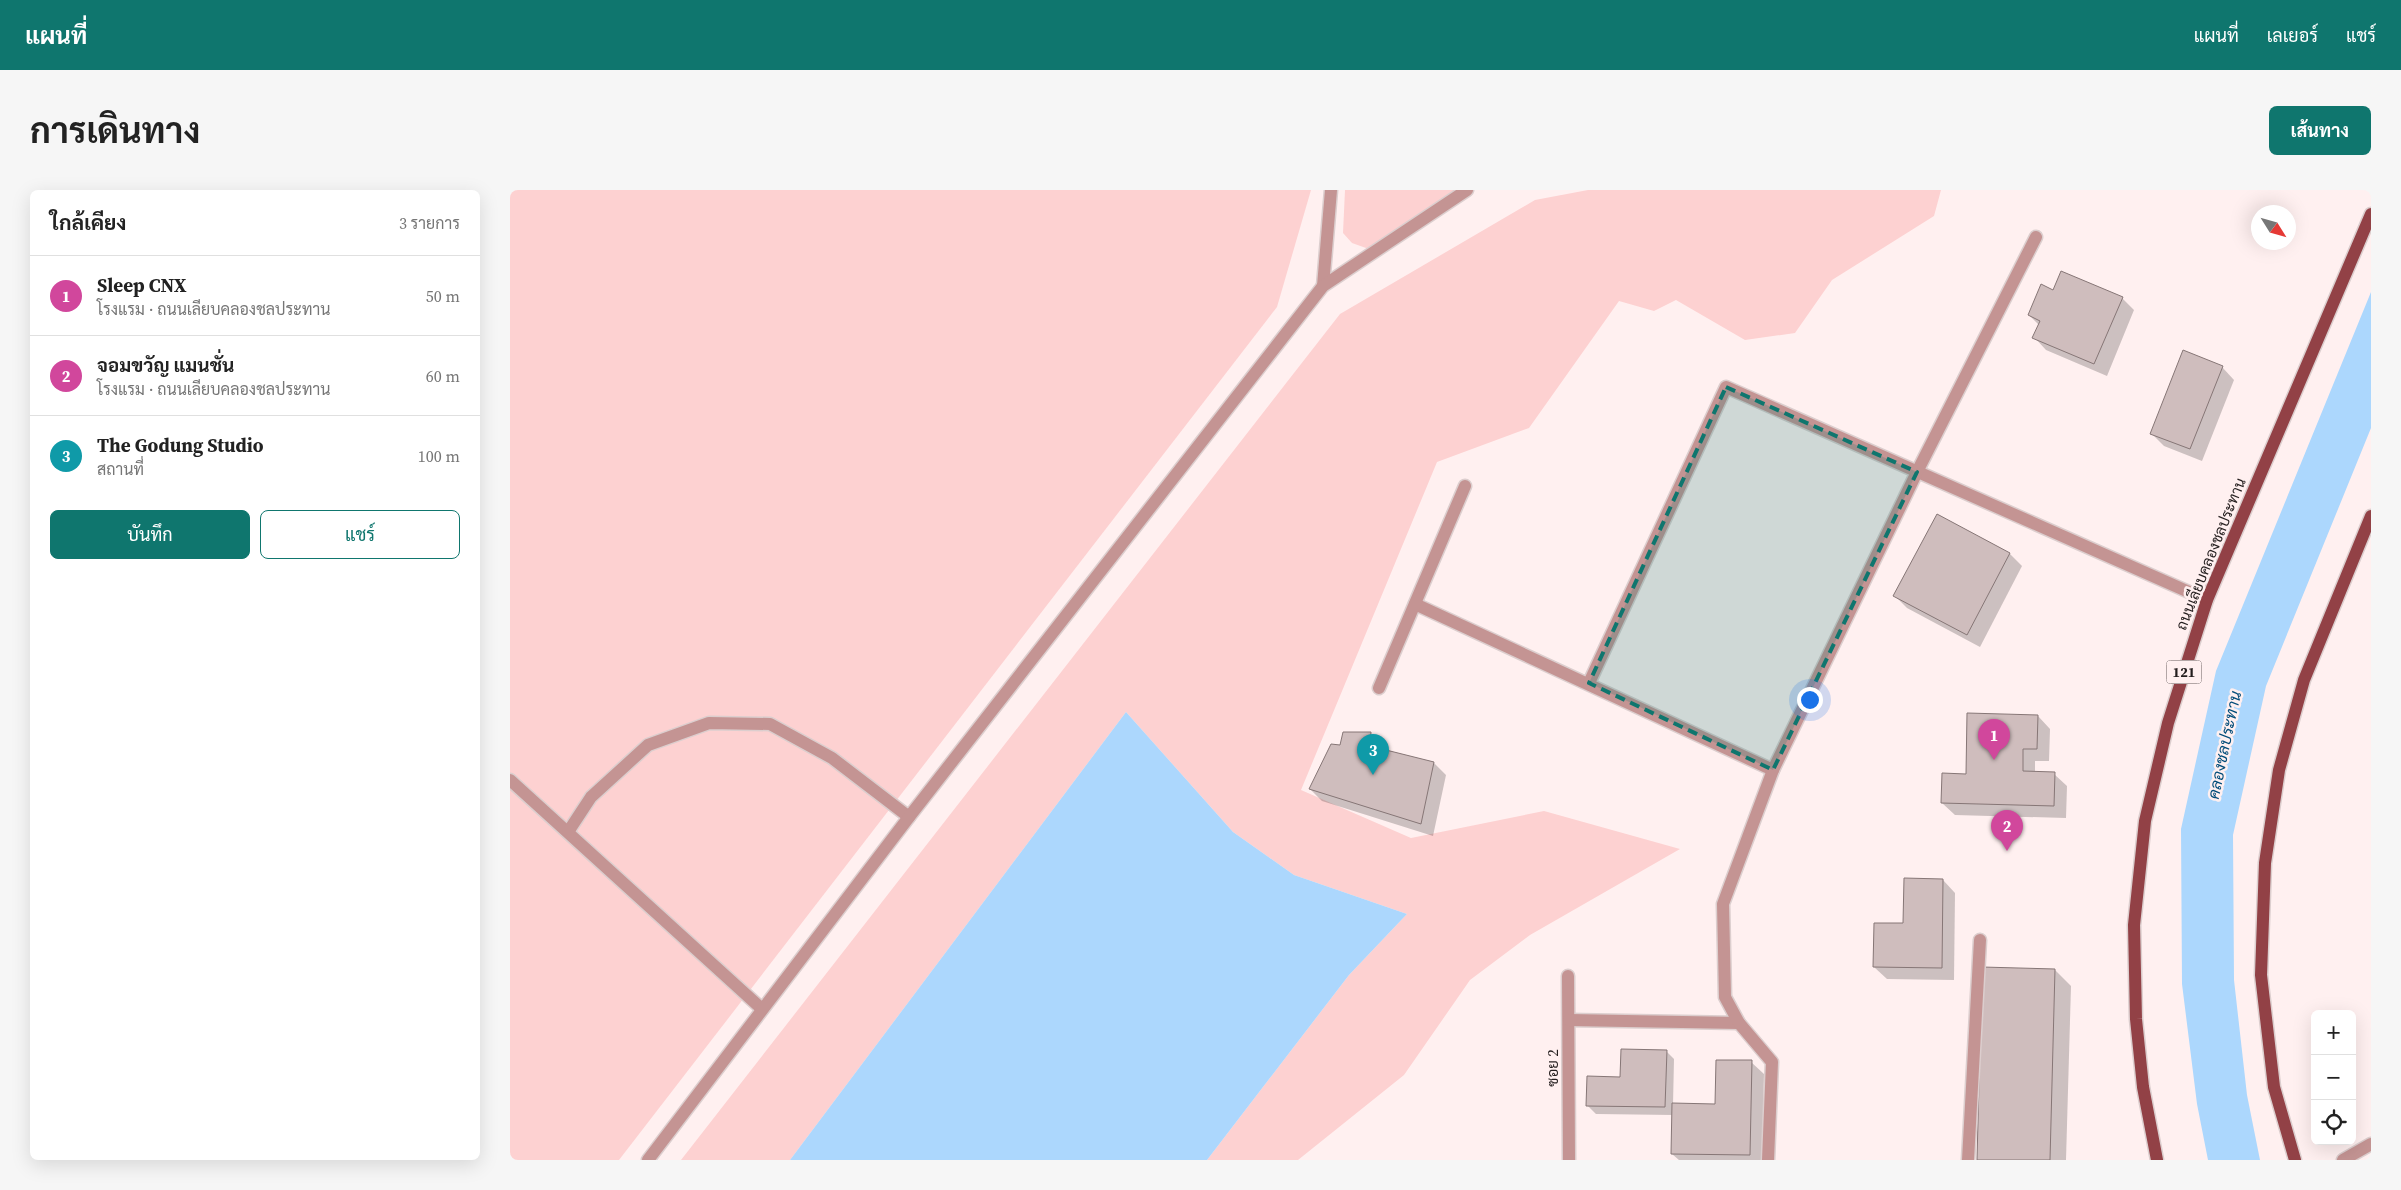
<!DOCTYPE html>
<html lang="th">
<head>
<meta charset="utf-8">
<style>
	:root { --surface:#fff; --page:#f6f6f6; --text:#222; --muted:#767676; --line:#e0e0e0; --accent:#0f766e }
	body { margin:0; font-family:"Source Serif 4",Sarabun,serif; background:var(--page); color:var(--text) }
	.controls { position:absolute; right:15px; bottom:15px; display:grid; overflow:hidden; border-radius:8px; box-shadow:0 5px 20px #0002 }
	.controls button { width:45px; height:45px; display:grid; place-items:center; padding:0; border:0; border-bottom:1px solid var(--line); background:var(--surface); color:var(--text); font:25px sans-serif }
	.compass { position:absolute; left:1741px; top:15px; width:45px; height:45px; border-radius:50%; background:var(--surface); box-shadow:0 5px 20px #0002; rotate:127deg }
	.you { position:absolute; left:1299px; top:509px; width:18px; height:18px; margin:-12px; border:4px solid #fff; border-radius:50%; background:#1a73e8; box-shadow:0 0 0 8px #1a73e833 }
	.badge { display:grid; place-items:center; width:32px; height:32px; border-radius:50%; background:var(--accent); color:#fff; font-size:16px; font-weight:700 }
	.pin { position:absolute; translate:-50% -41px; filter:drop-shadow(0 1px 2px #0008) }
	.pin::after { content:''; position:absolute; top:26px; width:18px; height:15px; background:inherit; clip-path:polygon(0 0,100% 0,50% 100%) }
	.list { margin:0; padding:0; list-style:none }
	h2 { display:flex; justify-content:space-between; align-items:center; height:65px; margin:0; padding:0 20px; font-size:21px }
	h2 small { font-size:16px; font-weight:400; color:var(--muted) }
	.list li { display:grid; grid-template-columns:32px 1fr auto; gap:15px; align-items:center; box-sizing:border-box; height:80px; padding:0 20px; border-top:1px solid var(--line) }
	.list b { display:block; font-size:19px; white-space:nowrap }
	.list p { margin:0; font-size:16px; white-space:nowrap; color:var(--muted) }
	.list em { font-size:16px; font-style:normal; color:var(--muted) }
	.actions { display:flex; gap:10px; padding:15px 20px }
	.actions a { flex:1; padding:11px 0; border:1px solid var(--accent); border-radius:8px; text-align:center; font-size:18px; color:var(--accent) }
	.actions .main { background:var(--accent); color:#fff }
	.icon { flex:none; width:28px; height:28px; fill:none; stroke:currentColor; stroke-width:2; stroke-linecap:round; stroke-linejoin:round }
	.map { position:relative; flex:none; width:1861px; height:970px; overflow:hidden; border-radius:8px }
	header { display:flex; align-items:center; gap:30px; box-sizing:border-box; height:70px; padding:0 25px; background:var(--accent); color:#fff }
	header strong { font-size:24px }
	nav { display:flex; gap:28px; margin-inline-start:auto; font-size:18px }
	.intro { display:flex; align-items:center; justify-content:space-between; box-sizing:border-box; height:120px; padding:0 30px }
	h1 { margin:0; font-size:35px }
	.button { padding:12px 22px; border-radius:8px; background:var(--accent); color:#fff; font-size:18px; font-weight:700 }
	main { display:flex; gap:30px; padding:0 30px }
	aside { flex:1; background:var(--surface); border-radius:8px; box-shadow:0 5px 20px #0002 }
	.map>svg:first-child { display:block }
</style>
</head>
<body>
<header>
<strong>แผนที่</strong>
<nav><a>แผนที่</a><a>เลเยอร์</a><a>แชร์</a></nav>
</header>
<div class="intro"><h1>การเดินทาง</h1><a class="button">เส้นทาง</a></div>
<main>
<aside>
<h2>ใกล้เคียง<small>3 รายการ</small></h2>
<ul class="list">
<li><span class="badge" style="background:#d1479c">1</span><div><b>Sleep CNX</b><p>โรงแรม · ถนนเลียบคลองชลประทาน</p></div><em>50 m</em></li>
<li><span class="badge" style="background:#d1479c">2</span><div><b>จอมขวัญ แมนชั่น</b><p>โรงแรม · ถนนเลียบคลองชลประทาน</p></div><em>60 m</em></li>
<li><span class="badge" style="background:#0f9aa8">3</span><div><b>The Godung Studio</b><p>สถานที่</p></div><em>100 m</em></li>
</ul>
<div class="actions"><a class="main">บันทึก</a><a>แชร์</a></div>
</aside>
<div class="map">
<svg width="1861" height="970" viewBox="0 0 1861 970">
	<rect width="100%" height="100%" fill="#fff0f0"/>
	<g fill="#fdd1d1">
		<polygon points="0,0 801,0 767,117 109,970 0,970"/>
		<polygon points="835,0 950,0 874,55 856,58 842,53 833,43"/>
		<polygon points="1078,0 1431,0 1424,26 1322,90 1285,143 1235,150 1166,110 1144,121 1109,111 1019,238 927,272 791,600 901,648 1034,621 1170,659 1020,745 960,790 894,885 788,970 697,970 839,785 897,724 784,685 723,642 616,522 280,970 171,970 830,124 1025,10"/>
	</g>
	<g fill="#acd7fd">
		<polygon points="1861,102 1861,238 1756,496 1723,645 1724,790 1737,905 1750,970 1698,970 1687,914 1672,794 1671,639 1706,481"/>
		<polygon points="616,522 723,642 784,685 897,724 839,785 697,970 280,970"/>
	</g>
	<g fill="#0003">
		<polygon points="1544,101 1612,108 1624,120 1597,186 1536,160 1524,147 1529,135 1519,125"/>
		<polygon points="1712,177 1724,190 1692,271 1654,256 1642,244"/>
		<polygon points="1427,326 1500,364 1512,376 1470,457 1397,418 1385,406"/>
		<polygon points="1528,526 1540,539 1539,571 1525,571 1525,583 1544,584 1557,596 1556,628 1445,625 1432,613 1457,585"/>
		<polygon points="860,544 872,556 872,561 924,573 936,585 923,646 812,611 800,599 831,556"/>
		<polygon points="1433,690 1445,703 1444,790 1377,789 1364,777 1394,734"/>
		<polygon points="1545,780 1561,796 1556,970 1468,970"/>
		<polygon points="1156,861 1164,869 1163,915 1206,915 1241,872 1254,884 1252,970 1169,970 1162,964 1163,925 1086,924 1077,915 1111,888"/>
	</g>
	<g fill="#cfbdbd" stroke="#867676">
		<polygon points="1551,81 1613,107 1584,174 1522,148 1530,131 1518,125 1531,94 1543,100"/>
		<polygon points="1673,160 1713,176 1680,259 1640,244"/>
		<polygon points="1427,324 1500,363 1457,445 1383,406"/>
		<polygon points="1457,523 1528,525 1527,559 1513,559 1513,581 1545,582 1544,616 1431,613 1432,583 1456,584"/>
		<polygon points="833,542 861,542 860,556 924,572 911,634 799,599 821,554 830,555"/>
		<polygon points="1394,688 1433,689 1432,778 1363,777 1364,733 1393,733"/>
		<polygon points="1472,777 1545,779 1540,970 1467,970"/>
		<polygon points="1111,859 1157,860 1155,917 1076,916 1077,886 1110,887"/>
		<polygon points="1206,870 1242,870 1240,965 1161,964 1162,913 1205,914"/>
	</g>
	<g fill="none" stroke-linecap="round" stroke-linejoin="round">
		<defs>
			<g id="service">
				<polyline points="813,96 821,0"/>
				<polyline points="0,590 252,819"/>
				<polyline points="58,642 81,607 138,555 199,533 260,534 322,568 399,627"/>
				<polyline points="138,970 399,627 813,96 957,0"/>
			</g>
			<g id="minor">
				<polyline points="905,414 1263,580"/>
				<polyline points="1079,493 1216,197 1697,410"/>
				<polyline points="869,498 955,296"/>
				<polyline points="1058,786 1059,970"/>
				<polyline points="1059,830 1229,833"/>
				<polyline points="1258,970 1262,872 1229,833 1215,807 1213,714 1263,580 1407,282 1526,47"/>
				<polyline points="1458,970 1470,750"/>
				<polyline points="1833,970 1861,954"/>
			</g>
			<g id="primary">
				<polyline points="1647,970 1633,897 1626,829 1624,735 1635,631 1658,533 1697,410 1861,24"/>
				<polyline points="1785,970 1764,897 1751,785 1755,673 1769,580 1794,490 1861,326"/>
			</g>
		</defs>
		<use href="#service" stroke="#dccece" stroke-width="15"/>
		<use href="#minor" stroke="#dccece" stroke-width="15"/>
		<use href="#primary" stroke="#dccece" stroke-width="15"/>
		<use href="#service" stroke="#c49493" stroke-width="12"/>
		<use href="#minor" stroke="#c49493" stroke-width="12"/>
		<use href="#primary" stroke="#924146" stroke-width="12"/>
	</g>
	<path fill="#0f766e" fill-opacity="0.2" stroke="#0f766e" stroke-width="4" stroke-dasharray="10 6" stroke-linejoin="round" d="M1216,197L1407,282L1263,580L1079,493Z"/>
	<g text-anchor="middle" stroke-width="5" stroke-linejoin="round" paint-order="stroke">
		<rect fill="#fff0f0" stroke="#665d5d" stroke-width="1" x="1656.5" y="470.5" width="35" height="23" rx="4"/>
		<g font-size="14" font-weight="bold" fill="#241e1e">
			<text x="1674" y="487">121</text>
		</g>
		<g font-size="15" fill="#241e1e" stroke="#fff0f0">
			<text transform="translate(1701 364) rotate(-68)" y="5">ถนนเลียบคลองชลประทาน</text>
			<text transform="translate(1043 878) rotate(-90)" y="5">ซอย 2</text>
		</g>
		<g font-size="16" font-style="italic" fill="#024c79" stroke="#fff0f0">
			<text transform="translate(1714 555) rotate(-78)" y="6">คลองชลประทาน</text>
		</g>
	</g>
</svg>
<div class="controls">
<button>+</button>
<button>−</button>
<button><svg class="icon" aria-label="locate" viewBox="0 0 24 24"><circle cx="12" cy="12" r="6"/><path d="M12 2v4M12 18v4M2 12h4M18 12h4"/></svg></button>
</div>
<svg class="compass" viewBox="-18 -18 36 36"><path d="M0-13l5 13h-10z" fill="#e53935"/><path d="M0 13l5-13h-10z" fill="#767676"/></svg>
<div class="you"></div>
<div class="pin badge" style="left:1484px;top:570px;background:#d1479c">1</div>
<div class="pin badge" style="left:1497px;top:661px;background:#d1479c">2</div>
<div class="pin badge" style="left:863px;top:585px;background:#0f9aa8">3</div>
</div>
</main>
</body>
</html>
